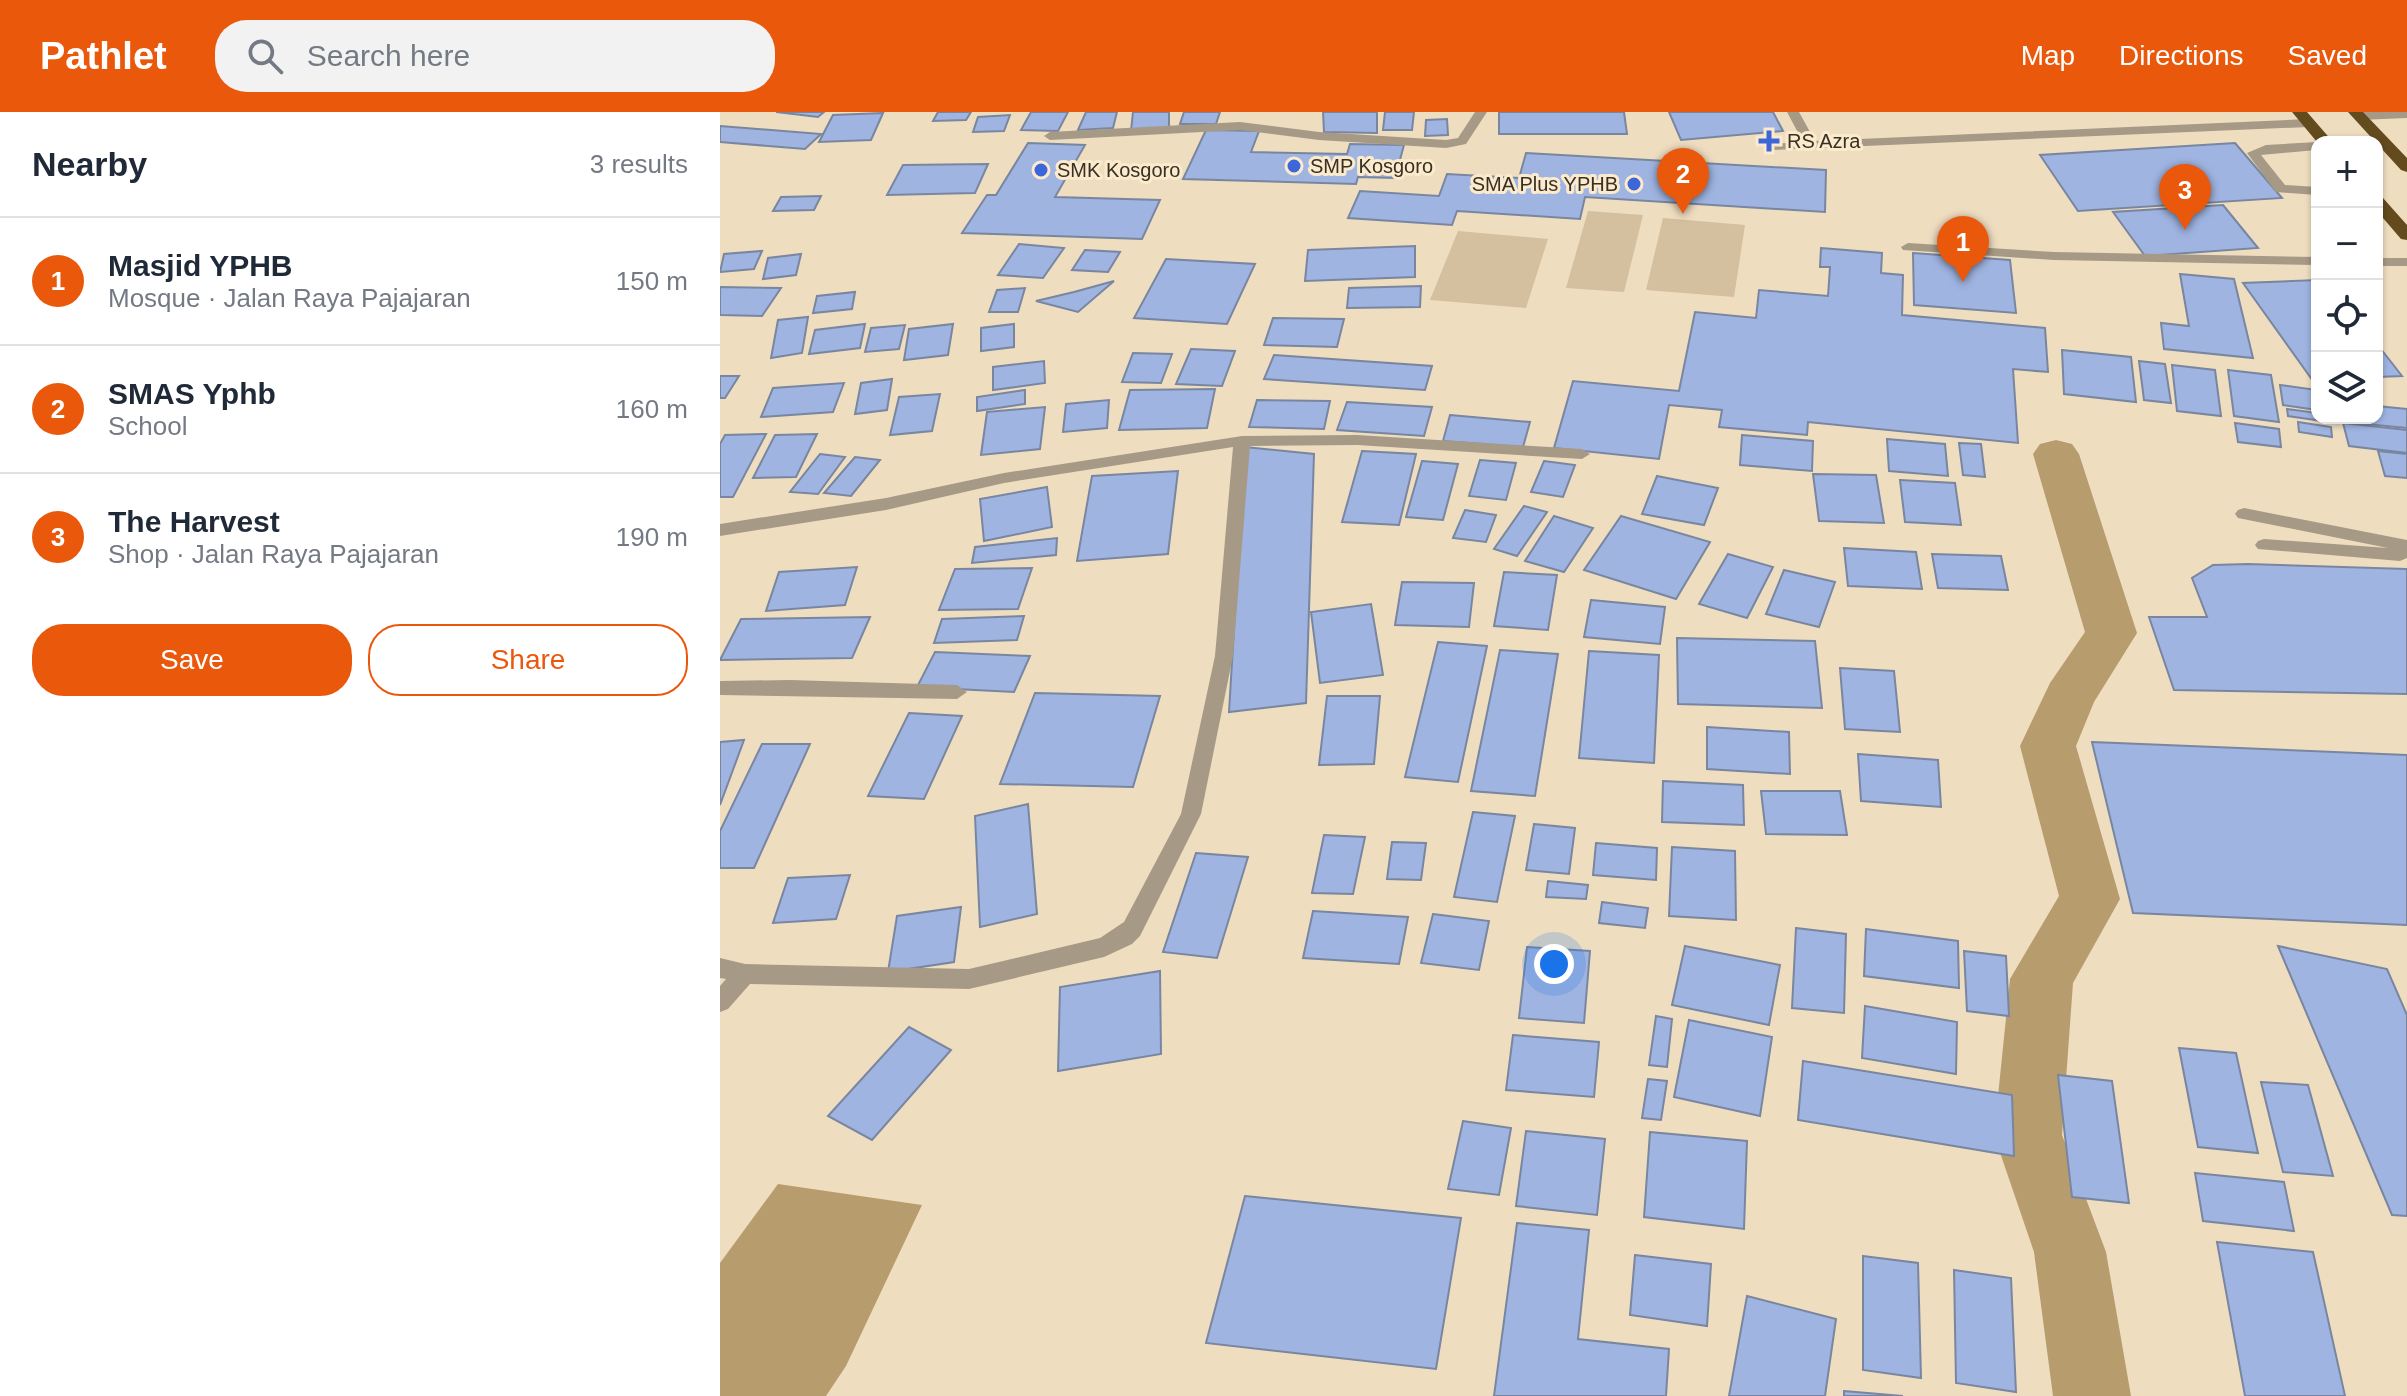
<!DOCTYPE html>
<html lang="en">
<head>
<meta charset="utf-8">
<style>
	:root { --surface:#fff; --page:#f2f2f3; --text:#1f2937; --muted:#747a83; --line:#e0e1e3; --accent:#ea580c }
	body { margin:0; font-family:Arial,sans-serif; background:var(--page); color:var(--text) }
	.controls { position:absolute; right:24px; top:24px; display:grid; overflow:hidden; border-radius:16px; box-shadow:0 2px 6px #0004 }
	.controls button { width:72px; height:72px; display:grid; place-items:center; padding:0; border:0; border-bottom:2px solid var(--line); background:var(--surface); color:var(--text); font:40px sans-serif }
	.you { position:absolute; left:834px; top:852px; width:28px; height:28px; margin:-20px; border:6px solid #fff; border-radius:50%; background:#1a73e8; box-shadow:0 0 0 12px #1a73e833 }
	.badge { display:grid; place-items:center; width:52px; height:52px; border-radius:50%; background:var(--accent); color:#fff; font-size:26px; font-weight:700 }
	.pin { position:absolute; translate:-50% -66px; filter:drop-shadow(0 2px 4px #0008) }
	.pin::after { content:''; position:absolute; top:42px; width:28px; height:24px; background:inherit; clip-path:polygon(0 0,100% 0,50% 100%) }
	.list { margin:0; padding:0; list-style:none }
	h2 { display:flex; justify-content:space-between; align-items:center; height:104px; margin:0; padding:0 32px; font-size:34px }
	h2 small { font-size:26px; font-weight:400; color:var(--muted) }
	.list li { display:grid; grid-template-columns:52px 1fr auto; gap:24px; align-items:center; box-sizing:border-box; height:128px; padding:0 32px; border-top:2px solid var(--line) }
	.list b { display:block; font-size:30px; white-space:nowrap }
	.list p { margin:0; font-size:26px; white-space:nowrap; color:var(--muted) }
	.list em { font-size:26px; font-style:normal; color:var(--muted) }
	.actions { display:flex; gap:16px; padding:24px 32px }
	.actions a { flex:1; padding:18px 0; border:2px solid var(--accent); border-radius:32px; text-align:center; font-size:28px; color:var(--accent) }
	.actions .main { background:var(--accent); color:#fff }
	.icon { flex:none; width:44px; height:44px; fill:none; stroke:currentColor; stroke-width:2; stroke-linecap:round; stroke-linejoin:round }
	.map { position:relative; flex:none; width:1687px; height:1284px; overflow:hidden }
	header { display:flex; align-items:center; gap:48px; box-sizing:border-box; height:112px; padding:0 40px; background:var(--accent); color:#fff }
	header strong { font-size:38px }
	nav { display:flex; gap:44px; margin-inline-start:auto; font-size:28px }
	.search { width:560px; height:72px; background:var(--page); display:flex; align-items:center; gap:20px; box-sizing:border-box; padding:0 28px; border-radius:32px; color:var(--muted); font-size:30px }
	main { display:flex }
	aside { flex:1; background:var(--surface) }
	.map>svg:first-child { display:block }
</style>
</head>
<body>
<header>
<strong>Pathlet</strong>
<div class="search"><svg class="icon" aria-label="search" viewBox="0 0 24 24"><circle cx="10" cy="10" r="6"/><path d="M15 15l6 6"/></svg>Search here</div>
<nav><a>Map</a><a>Directions</a><a>Saved</a></nav>
</header>
<main>
<aside>
<h2>Nearby<small>3 results</small></h2>
<ul class="list">
<li><span class="badge">1</span><div><b>Masjid YPHB</b><p>Mosque · Jalan Raya Pajajaran</p></div><em>150 m</em></li>
<li><span class="badge">2</span><div><b>SMAS Yphb</b><p>School</p></div><em>160 m</em></li>
<li><span class="badge">3</span><div><b>The Harvest</b><p>Shop · Jalan Raya Pajajaran</p></div><em>190 m</em></li>
</ul>
<div class="actions"><a class="main">Save</a><a>Share</a></div>
</aside>
<div class="map">
<svg width="1687" height="1284" viewBox="0 0 1687 1284">
	<rect width="100%" height="100%" fill="#efddc0"/>
	<g fill="#d4bf9e">
		<polygon points="868,99 923,103 904,180 846,176"/>
		<polygon points="943,106 1025,113 1014,185 926,178"/>
		<polygon points="738,119 828,127 806,196 710,188"/>
	</g>
	<polygon fill="#b79c6e" points="58,1072 202,1093 126,1254 106,1284 0,1284 0,1151"/>
	<g fill="none" stroke-linecap="round" stroke-linejoin="round">
		<polygon fill="#b79c6e" fill-rule="evenodd" points="1336,328 1352,332 1359,342 1417,521 1374,590 1356,634 1400,787 1353,871 1342,1023 1386,1140 1411,1284 1333,1284 1314,1140 1274,1023 1290,867 1339,784 1300,634 1330,571 1365,520 1313,342 1320,332"/>
	</g>
	<g fill="#9fb4e1" stroke="#7986a0" stroke-width="2">
		<polygon points="56,0 104,0 98,5"/>
		<polygon points="218,0 251,0 246,8 213,9"/>
		<polygon points="311,0 348,0 338,19 301,18"/>
		<polygon points="366,0 397,0 393,16 358,18"/>
		<polygon points="413,0 449,0 449,16 411,19"/>
		<polygon points="464,0 500,0 496,12 460,12"/>
		<polygon points="603,0 657,0 657,21 604,20"/>
		<polygon points="665,0 694,0 692,18 663,18"/>
		<polygon points="779,0 904,0 907,22 779,22"/>
		<polygon points="949,0 1053,0 1063,19 961,28"/>
		<polygon points="163,1 151,28 99,30 113,3"/>
		<polygon points="290,3 284,19 253,20 258,5"/>
		<polygon points="727,7 728,23 705,24 706,8"/>
		<polygon points="0,14 101,22 85,37 0,30"/>
		<polygon points="486,18 539,19 531,40 627,42 630,32 684,33 675,66 638,65 636,72 463,67"/>
		<polygon points="308,31 365,33 335,85 440,88 422,127 242,121 267,83 276,83"/>
		<polygon points="1515,31 1562,86 1358,99 1320,43"/>
		<polygon points="806,41 1106,58 1105,100 865,85 860,107 737,99 732,113 628,106 640,79 719,84 727,62 799,66"/>
		<polygon points="268,52 255,81 167,83 183,53"/>
		<polygon points="101,84 94,98 53,99 61,85"/>
		<polygon points="1503,93 1538,136 1425,144 1393,100"/>
		<polygon points="299,132 344,136 323,166 278,163"/>
		<polygon points="695,134 695,165 585,169 588,138"/>
		<polygon points="1101,136 1162,141 1161,161 1183,163 1182,203 1325,216 1328,260 1293,257 1298,331 1088,310 1087,323 999,315 1002,298 949,293 939,347 834,336 853,269 959,279 975,200 1036,206 1039,178 1108,184 1110,155 1100,155"/>
		<polygon points="365,138 400,140 388,160 352,158"/>
		<polygon points="42,139 34,157 0,160 4,142"/>
		<polygon points="1193,141 1290,148 1296,201 1194,193"/>
		<polygon points="81,142 76,163 43,167 48,146"/>
		<polygon points="446,147 535,152 507,212 414,206"/>
		<polygon points="1460,162 1514,167 1533,246 1444,237 1441,211 1469,214"/>
		<polygon points="1597,168 1597,269 1593,269 1523,171"/>
		<polygon points="394,169 358,200 316,189 354,180"/>
		<polygon points="701,174 700,195 627,196 629,176"/>
		<polygon points="0,175 61,176 42,204 0,203"/>
		<polygon points="305,176 298,200 269,200 277,178"/>
		<polygon points="135,180 132,197 93,201 97,184"/>
		<polygon points="88,205 82,241 51,246 58,208"/>
		<polygon points="553,206 624,207 617,235 544,233"/>
		<polygon points="145,212 140,236 89,242 95,218"/>
		<polygon points="233,212 228,243 184,248 189,217"/>
		<polygon points="294,212 294,235 261,239 261,216"/>
		<polygon points="185,213 179,237 145,240 151,216"/>
		<polygon points="1657,232 1682,264 1657,265"/>
		<polygon points="471,237 515,239 502,274 456,272"/>
		<polygon points="1342,238 1411,245 1416,290 1344,282"/>
		<polygon points="413,241 452,242 441,271 402,270"/>
		<polygon points="554,243 712,254 705,278 544,267"/>
		<polygon points="324,249 325,271 273,278 273,255"/>
		<polygon points="1419,249 1445,252 1451,291 1424,288"/>
		<polygon points="1452,253 1495,258 1501,304 1457,299"/>
		<polygon points="1508,258 1551,263 1559,310 1514,304"/>
		<polygon points="0,264 19,264 5,286 0,286"/>
		<polygon points="172,267 167,298 135,302 141,271"/>
		<polygon points="124,271 113,300 41,305 53,276"/>
		<polygon points="1560,273 1597,278 1597,298 1563,293"/>
		<polygon points="495,277 487,316 399,318 410,278"/>
		<polygon points="305,278 305,292 257,299 257,285"/>
		<polygon points="220,282 212,319 170,323 179,285"/>
		<polygon points="389,288 387,316 343,320 346,292"/>
		<polygon points="537,288 610,289 604,317 529,315"/>
		<polygon points="627,290 712,295 704,324 617,318"/>
		<polygon points="1657,294 1687,297 1687,316 1626,310 1625,306 1657,306"/>
		<polygon points="325,295 320,337 261,343 267,300"/>
		<polygon points="1567,297 1597,301 1597,306 1614,306 1616,311 1568,304"/>
		<polygon points="730,303 810,310 803,335 723,329"/>
		<polygon points="1578,310 1611,315 1612,325 1579,320"/>
		<polygon points="1515,311 1559,317 1561,335 1518,330"/>
		<polygon points="1623,311 1687,318 1687,341 1629,334"/>
		<polygon points="46,322 13,385 0,385 0,332 5,323"/>
		<polygon points="97,322 76,365 33,366 55,323"/>
		<polygon points="1022,323 1093,329 1092,359 1020,353"/>
		<polygon points="1167,327 1225,332 1228,364 1169,359"/>
		<polygon points="1239,331 1261,332 1265,365 1243,363"/>
		<polygon points="525,335 594,342 586,591 509,600"/>
		<polygon points="642,339 696,342 679,413 622,410"/>
		<polygon points="1658,339 1687,342 1687,366 1665,364"/>
		<polygon points="100,342 125,345 98,382 70,380"/>
		<polygon points="135,345 160,348 131,384 104,381"/>
		<polygon points="760,348 796,351 786,388 749,384"/>
		<polygon points="702,349 738,352 723,408 686,405"/>
		<polygon points="824,349 855,353 843,385 811,380"/>
		<polygon points="458,359 448,442 357,449 372,364"/>
		<polygon points="1093,362 1156,363 1164,411 1099,409"/>
		<polygon points="937,364 998,376 984,413 922,402"/>
		<polygon points="1180,368 1235,371 1241,413 1185,410"/>
		<polygon points="327,375 332,415 264,429 260,387"/>
		<polygon points="804,394 827,400 797,444 774,437"/>
		<polygon points="745,398 776,403 766,430 733,426"/>
		<polygon points="834,404 873,416 844,460 805,449"/>
		<polygon points="901,404 990,430 956,487 864,458"/>
		<polygon points="337,426 336,443 252,451 255,435"/>
		<polygon points="1124,436 1196,440 1202,477 1128,474"/>
		<polygon points="1008,442 1053,455 1027,506 979,492"/>
		<polygon points="1212,442 1281,444 1288,478 1218,476"/>
		<polygon points="1528,452 1687,457 1687,582 1454,578 1429,505 1487,505 1472,466 1493,453"/>
		<polygon points="137,455 125,493 46,499 59,460"/>
		<polygon points="312,456 298,497 219,498 235,457"/>
		<polygon points="1064,458 1115,470 1099,515 1046,502"/>
		<polygon points="784,460 837,463 828,518 774,514"/>
		<polygon points="682,470 754,471 749,515 675,513"/>
		<polygon points="871,488 945,495 940,532 864,525"/>
		<polygon points="651,492 663,563 600,571 591,500"/>
		<polygon points="304,504 297,528 214,531 222,507"/>
		<polygon points="150,505 132,546 0,548 21,507"/>
		<polygon points="957,526 1095,529 1102,596 958,592"/>
		<polygon points="718,530 767,534 738,670 685,665"/>
		<polygon points="780,538 838,542 815,684 751,679"/>
		<polygon points="869,539 939,543 934,651 859,646"/>
		<polygon points="215,540 310,544 294,580 197,575"/>
		<polygon points="1120,556 1174,559 1180,620 1125,617"/>
		<polygon points="315,581 440,584 413,675 280,672"/>
		<polygon points="607,584 660,584 654,652 599,653"/>
		<polygon points="189,601 242,604 204,687 148,684"/>
		<polygon points="987,615 1069,620 1070,662 987,657"/>
		<polygon points="24,628 0,693 0,630"/>
		<polygon points="1372,630 1687,643 1687,813 1413,801"/>
		<polygon points="42,632 90,632 34,756 0,756 0,719"/>
		<polygon points="1138,642 1218,648 1221,695 1141,689"/>
		<polygon points="943,669 1023,673 1024,713 942,710"/>
		<polygon points="1041,679 1120,679 1127,723 1046,722"/>
		<polygon points="308,692 317,802 260,815 255,704"/>
		<polygon points="753,700 795,704 777,790 734,785"/>
		<polygon points="814,712 855,716 849,762 806,758"/>
		<polygon points="604,723 645,725 633,782 592,781"/>
		<polygon points="672,730 706,731 701,768 667,767"/>
		<polygon points="876,731 937,736 936,768 873,763"/>
		<polygon points="952,735 1015,739 1016,808 949,804"/>
		<polygon points="476,741 528,745 497,846 443,840"/>
		<polygon points="130,763 116,807 53,811 68,766"/>
		<polygon points="828,769 868,773 866,787 826,785"/>
		<polygon points="882,790 928,796 925,816 879,811"/>
		<polygon points="241,795 234,850 168,860 177,804"/>
		<polygon points="593,799 688,805 679,852 583,846"/>
		<polygon points="713,802 769,809 759,858 701,851"/>
		<polygon points="1076,816 1126,822 1124,901 1072,896"/>
		<polygon points="1146,817 1238,829 1239,876 1144,864"/>
		<polygon points="965,834 1060,853 1049,913 952,893"/>
		<polygon points="1558,834 1667,857 1687,903 1687,1104 1672,1103"/>
		<polygon points="807,835 870,839 864,911 799,906"/>
		<polygon points="1244,839 1286,844 1289,904 1247,899"/>
		<polygon points="440,859 441,942 338,959 340,875"/>
		<polygon points="1145,894 1237,910 1236,962 1142,946"/>
		<polygon points="936,904 952,907 947,955 929,953"/>
		<polygon points="969,908 1052,925 1040,1004 954,985"/>
		<polygon points="189,915 231,938 152,1028 108,1004"/>
		<polygon points="793,923 879,930 874,985 786,978"/>
		<polygon points="1459,936 1516,941 1538,1041 1478,1035"/>
		<polygon points="1083,949 1292,983 1294,1044 1078,1008"/>
		<polygon points="1338,963 1392,969 1409,1091 1352,1085"/>
		<polygon points="928,967 947,969 941,1008 922,1006"/>
		<polygon points="1541,970 1588,973 1613,1064 1563,1060"/>
		<polygon points="743,1009 791,1016 779,1083 728,1077"/>
		<polygon points="806,1019 885,1027 877,1103 796,1094"/>
		<polygon points="930,1020 1027,1029 1024,1117 924,1105"/>
		<polygon points="1475,1061 1564,1070 1574,1119 1483,1109"/>
		<polygon points="525,1084 741,1106 716,1257 486,1231"/>
		<polygon points="797,1111 869,1118 858,1227 949,1237 946,1284 774,1284"/>
		<polygon points="1497,1130 1593,1140 1625,1284 1525,1284"/>
		<polygon points="915,1143 991,1152 987,1214 910,1203"/>
		<polygon points="1143,1144 1198,1151 1201,1266 1143,1258"/>
		<polygon points="1234,1158 1291,1166 1296,1280 1236,1271"/>
		<polygon points="1027,1184 1116,1207 1105,1284 1009,1284"/>
		<polygon points="1124,1279 1183,1284 1124,1284"/>
	</g>
	<g fill="none" stroke-linecap="round" stroke-linejoin="round">
		<g fill="#a69a86" fill-rule="evenodd">
			<polygon points="755,0 767,0 746,32 726,36 599,28 520,18 330,28 324,24 330,20 520,10 599,20 726,28 738,26"/>
			<polygon points="1067,0 1079,0 1095,29 1588,7 1594,11 1588,15 1052,38 1052,32 1083,30"/>
			<polygon points="1687,0 1687,6 1639,8 1633,4 1639,0"/>
			<polygon points="1597,30 1597,38 1541,43 1565,73 1597,75 1597,83 1556,80 1527,41 1546,33"/>
			<polygon points="1188,131 1334,140 1597,145 1597,153 1334,148 1183,138 1181,135"/>
			<rect x="1657" y="146" width="30" height="8"/>
			<polygon points="637,323 862,337 870,342 862,347 637,333 530,334 513,544 481,702 420,824 412,832 384,845 249,877 30,872 8,897 0,900 0,874 6,867 0,866 0,846 25,852 249,857 380,826 404,810 461,702 495,544 513,335 284,371 166,398 0,424 0,412 166,386 284,361 522,324"/>
			<polygon points="1524,396 1687,428 1687,446 1680,449 1538,437 1535,433 1538,429 1544,427 1668,436 1518,406 1515,402 1518,398"/>
			<polygon points="70,568 237,573 247,580 237,587 0,583 0,569"/>
		</g>
		<g fill="#644b1e" fill-rule="evenodd">
			<polygon points="1572,0 1587,0 1613,30 1597,30"/>
			<polygon points="1628,0 1643,0 1687,46 1687,60 1681,58"/>
			<polygon points="1657,84 1663,86 1687,113 1687,128 1681,127 1657,99"/>
		</g>
	</g>
	<g fill="#3d66d8" stroke="#fceacd" stroke-width="3">
		<path d="M1045 17h8v8h8v8h-8v8h-8v-8h-8v-8h8z"/>
		<circle cx="574" cy="54" r="8"/>
		<circle cx="321" cy="58" r="8"/>
		<circle cx="914" cy="72" r="8"/>
	</g>
	<g text-anchor="middle" stroke-width="6" stroke-linejoin="round" paint-order="stroke">
		<g font-size="20" fill="#373025" stroke="#fceacd" text-anchor="start">
			<text x="1067" y="36">RS Azra</text>
			<text x="590" y="61">SMP Kosgoro</text>
			<text x="337" y="65">SMK Kosgoro</text>
			<text x="898" y="79" text-anchor="end">SMA Plus YPHB</text>
		</g>
	</g>
</svg>
<div class="controls">
<button>+</button>
<button>−</button>
<button><svg class="icon" aria-label="locate" viewBox="0 0 24 24"><circle cx="12" cy="12" r="6"/><path d="M12 2v4M12 18v4M2 12h4M18 12h4"/></svg></button>
<button><svg class="icon" aria-label="layers" viewBox="0 0 24 24"><path d="M12 4l9 5-9 5-9-5zM3 14l9 5 9-5"/></svg></button>
</div>
<div class="you"></div>
<div class="pin badge" style="left:1243px;top:170px">1</div>
<div class="pin badge" style="left:963px;top:102px">2</div>
<div class="pin badge" style="left:1465px;top:118px">3</div>
</div>
</main>
</body>
</html>
